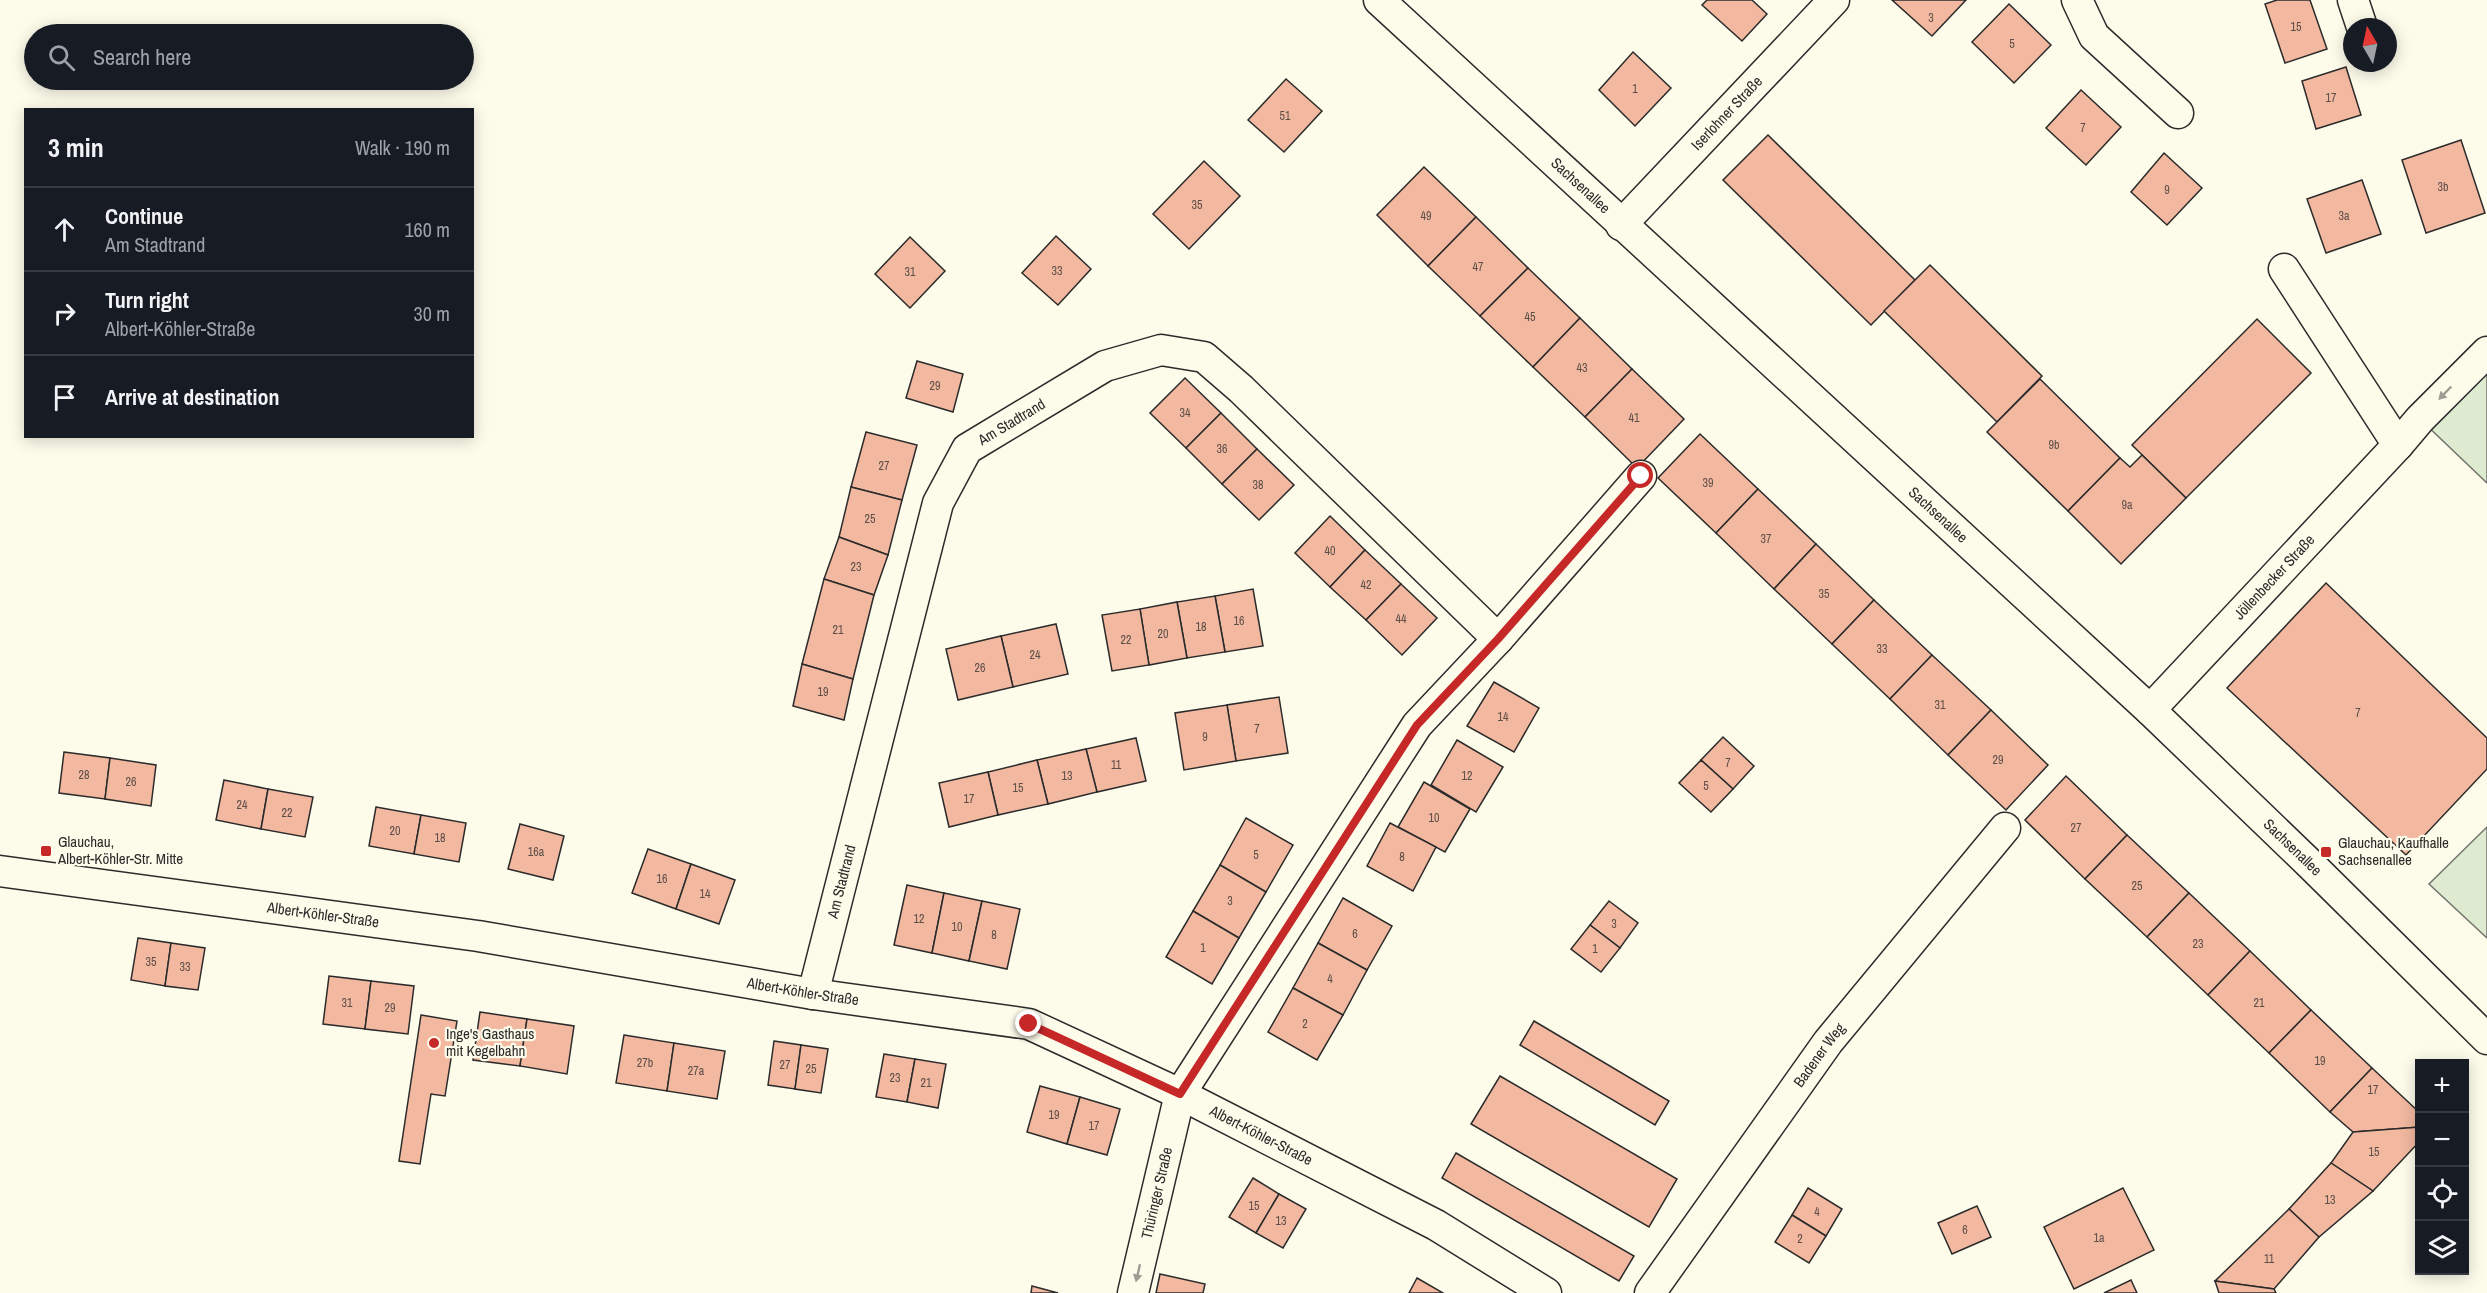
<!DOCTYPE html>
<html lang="en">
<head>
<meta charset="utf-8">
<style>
	:root { --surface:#171b24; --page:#242831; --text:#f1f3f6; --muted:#9ea1a6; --line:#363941 }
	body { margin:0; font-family:"Archivo Narrow",sans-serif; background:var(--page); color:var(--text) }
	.controls { position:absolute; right:18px; bottom:18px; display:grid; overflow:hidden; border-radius:0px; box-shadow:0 3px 15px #0003 }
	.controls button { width:54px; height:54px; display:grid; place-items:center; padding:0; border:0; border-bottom:2px solid var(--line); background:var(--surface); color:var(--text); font:30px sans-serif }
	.compass { position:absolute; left:2343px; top:18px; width:54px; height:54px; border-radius:50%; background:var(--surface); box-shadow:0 3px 15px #0003; rotate:351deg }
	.stop { position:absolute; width:18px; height:18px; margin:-14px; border:4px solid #c62828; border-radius:50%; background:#fff }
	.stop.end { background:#c62828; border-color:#fff; box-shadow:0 2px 6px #0008 }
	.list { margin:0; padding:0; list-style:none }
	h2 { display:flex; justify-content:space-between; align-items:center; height:78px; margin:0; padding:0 24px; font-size:26px }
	h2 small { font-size:20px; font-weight:400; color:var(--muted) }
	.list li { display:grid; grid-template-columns:39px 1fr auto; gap:18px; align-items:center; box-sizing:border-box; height:84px; padding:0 24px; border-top:2px solid var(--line) }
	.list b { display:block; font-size:22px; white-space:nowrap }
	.list p { margin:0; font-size:20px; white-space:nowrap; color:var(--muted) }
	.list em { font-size:20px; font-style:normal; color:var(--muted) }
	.icon { flex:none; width:33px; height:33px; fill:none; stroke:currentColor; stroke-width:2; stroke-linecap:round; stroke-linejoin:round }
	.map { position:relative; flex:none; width:2487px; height:1293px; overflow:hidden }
	.search { position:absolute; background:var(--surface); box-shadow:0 3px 15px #0003; left:24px; top:24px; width:450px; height:66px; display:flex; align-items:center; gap:15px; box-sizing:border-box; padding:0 21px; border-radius:33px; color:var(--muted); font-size:22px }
	.panel { position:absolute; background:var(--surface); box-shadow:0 3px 15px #0003; left:24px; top:108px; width:450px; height:330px; border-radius:0px }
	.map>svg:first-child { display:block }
</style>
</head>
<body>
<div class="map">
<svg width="2487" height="1293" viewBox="0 0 2487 1293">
	<rect width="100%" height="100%" fill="#fdfbea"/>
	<g fill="#deebd1" stroke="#74746e" stroke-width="1.5">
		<polygon points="2487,366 2487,483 2420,419"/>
		<polygon points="2487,827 2487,938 2429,884"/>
	</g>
	<g fill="#f2b8a0" stroke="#2b2b2b" stroke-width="1.5">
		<polygon points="1707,0 1752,0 1767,14 1742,41 1702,5"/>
		<polygon points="1892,0 1966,0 1932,36"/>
		<polygon points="2277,0 2310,0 2327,49 2285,63 2265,4"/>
		<polygon points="2009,4 2051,45 2014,83 1972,42"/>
		<polygon points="1633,52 1671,88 1635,126 1599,90"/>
		<polygon points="2346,67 2361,115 2316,129 2302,81"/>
		<polygon points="1286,79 1322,111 1284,152 1248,120"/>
		<polygon points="2081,90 2121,127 2086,165 2046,128"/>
		<polygon points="1768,135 1915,280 1871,325 1723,180"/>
		<polygon points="2461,140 2485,213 2426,233 2402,160"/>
		<polygon points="2164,153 2202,188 2167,225 2131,192"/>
		<polygon points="1204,161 1240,196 1189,249 1153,214"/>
		<polygon points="1424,167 1476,217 1428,266 1377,215"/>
		<polygon points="2362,180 2381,234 2326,253 2307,199"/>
		<polygon points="1476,217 1528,268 1480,316 1428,266"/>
		<polygon points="1056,236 1091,269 1058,305 1022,273"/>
		<polygon points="910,237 945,271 910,308 875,274"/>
		<polygon points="1930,265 2042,376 1997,422 1884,311"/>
		<polygon points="1528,268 1580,318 1533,367 1480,316"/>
		<polygon points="1580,318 1632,369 1585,417 1533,367"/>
		<polygon points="2257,319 2311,373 2186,498 2132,445"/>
		<polygon points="917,361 963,374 953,412 906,398"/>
		<polygon points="1632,369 1684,419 1637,468 1585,417"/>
		<polygon points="1185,378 1221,413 1186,448 1150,413"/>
		<polygon points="2040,379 2120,458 2068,511 1987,432"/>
		<polygon points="1221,413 1257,449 1222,484 1186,448"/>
		<polygon points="866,432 917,445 902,500 851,487"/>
		<polygon points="1700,434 1758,489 1716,533 1658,478"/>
		<polygon points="1257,449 1294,485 1259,520 1222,484"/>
		<polygon points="2142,455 2186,498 2121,564 2068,511 2120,458 2130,467"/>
		<polygon points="851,487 902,500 888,555 839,537"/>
		<polygon points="1758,489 1816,544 1774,589 1716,533"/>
		<polygon points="1330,516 1365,550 1330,587 1295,553"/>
		<polygon points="839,537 888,555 874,595 824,579"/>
		<polygon points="1816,544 1874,600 1832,644 1774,589"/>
		<polygon points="1365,550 1401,584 1366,620 1330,587"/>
		<polygon points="824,579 874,595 853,679 802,664"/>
		<polygon points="2326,583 2487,738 2487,769 2406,855 2227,688"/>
		<polygon points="1401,584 1437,618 1402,655 1366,620"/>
		<polygon points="1253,589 1263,646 1225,652 1215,596"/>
		<polygon points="1215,596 1225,652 1187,658 1177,602"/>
		<polygon points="1874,600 1932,655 1890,699 1832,644"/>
		<polygon points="1177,602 1187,658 1149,665 1140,609"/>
		<polygon points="1140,609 1149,665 1112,671 1102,615"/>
		<polygon points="1056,624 1068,674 1013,687 1001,636"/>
		<polygon points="1001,636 1013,687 958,700 946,649"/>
		<polygon points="1932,655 1991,710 1948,755 1890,699"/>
		<polygon points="802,664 853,679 844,720 793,706"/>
		<polygon points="1494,682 1539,708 1514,752 1467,726"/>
		<polygon points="1279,697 1288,753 1236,761 1227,705"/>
		<polygon points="1227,705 1236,761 1184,770 1175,713"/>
		<polygon points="1991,710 2048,765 2006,810 1948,755"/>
		<polygon points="1723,737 1754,766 1733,789 1701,760"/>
		<polygon points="1136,738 1146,781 1097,792 1086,749"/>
		<polygon points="1457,740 1503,767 1476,812 1431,785"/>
		<polygon points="1086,749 1097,792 1048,804 1037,760"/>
		<polygon points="64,752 110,758 105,799 59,793"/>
		<polygon points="110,758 156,765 151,806 105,799"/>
		<polygon points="1037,760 1048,804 998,815 988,772"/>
		<polygon points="1701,760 1733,789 1711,812 1679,783"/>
		<polygon points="988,772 998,815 949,827 939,783"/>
		<polygon points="2066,776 2127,835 2085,879 2025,820"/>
		<polygon points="224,780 268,789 261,829 216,820"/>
		<polygon points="1424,782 1470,809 1445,852 1398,827"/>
		<polygon points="268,789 313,797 305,837 261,829"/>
		<polygon points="376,807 421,815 414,854 369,846"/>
		<polygon points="421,815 466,823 459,862 414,854"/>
		<polygon points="1246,818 1293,845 1266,892 1220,865"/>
		<polygon points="1390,823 1436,847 1413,891 1367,866"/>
		<polygon points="520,824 564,836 553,880 508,869"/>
		<polygon points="2127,835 2189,893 2147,937 2085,879"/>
		<polygon points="648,849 691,864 676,909 632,893"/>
		<polygon points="691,864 735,880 719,924 676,909"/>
		<polygon points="1220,865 1266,892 1239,938 1193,911"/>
		<polygon points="907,885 944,893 932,953 894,945"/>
		<polygon points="944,893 982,901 969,961 932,953"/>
		<polygon points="2189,893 2250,951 2208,995 2147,937"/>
		<polygon points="1343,898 1392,926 1367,970 1318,943"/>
		<polygon points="982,901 1020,909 1007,969 969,961"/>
		<polygon points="1609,901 1638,923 1620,948 1590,925"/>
		<polygon points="1193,911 1239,938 1212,984 1166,957"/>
		<polygon points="1590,925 1620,948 1601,972 1571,949"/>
		<polygon points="138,938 171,943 165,986 131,980"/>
		<polygon points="171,943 205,948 198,990 165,986"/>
		<polygon points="1318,943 1367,970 1343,1015 1293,988"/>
		<polygon points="2250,951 2311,1010 2269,1053 2208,995"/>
		<polygon points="329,976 371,981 365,1029 323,1024"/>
		<polygon points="371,981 414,986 408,1034 365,1029"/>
		<polygon points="1293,988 1343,1015 1317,1060 1268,1032"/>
		<polygon points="2311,1010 2372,1068 2330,1112 2269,1053"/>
		<polygon points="480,1012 527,1019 520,1066 473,1060"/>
		<polygon points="421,1015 457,1021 445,1096 431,1094 420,1164 399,1161"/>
		<polygon points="527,1019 574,1026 567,1074 520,1066"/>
		<polygon points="1534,1021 1669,1101 1655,1125 1520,1045"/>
		<polygon points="624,1035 674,1043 667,1091 616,1083"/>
		<polygon points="774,1041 801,1045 795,1089 768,1085"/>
		<polygon points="674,1043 725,1051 717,1099 667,1091"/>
		<polygon points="801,1045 828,1049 821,1093 795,1089"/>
		<polygon points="884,1054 915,1059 907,1102 876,1097"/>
		<polygon points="915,1059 946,1064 938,1108 907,1102"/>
		<polygon points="2372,1068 2420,1113 2420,1127 2353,1132 2330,1112"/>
		<polygon points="1500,1076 1677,1179 1649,1227 1471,1124"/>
		<polygon points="1040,1086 1080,1097 1067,1144 1027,1132"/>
		<polygon points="1080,1097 1120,1109 1107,1155 1067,1144"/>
		<polygon points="2420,1127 2420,1141 2373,1191 2331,1163 2353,1132"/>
		<polygon points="1456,1153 1634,1256 1619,1281 1442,1178"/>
		<polygon points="2331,1163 2373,1191 2319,1237 2289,1209"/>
		<polygon points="1253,1178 1279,1194 1256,1233 1229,1217"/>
		<polygon points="1808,1188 1842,1209 1826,1236 1792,1215"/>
		<polygon points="2123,1188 2154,1250 2074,1289 2044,1227"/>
		<polygon points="1279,1194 1306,1209 1283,1248 1256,1233"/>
		<polygon points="1977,1206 1991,1237 1952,1254 1938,1223"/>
		<polygon points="2289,1209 2319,1237 2274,1289 2215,1281"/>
		<polygon points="1792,1215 1826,1236 1809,1263 1775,1242"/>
		<polygon points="1160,1274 1205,1284 1203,1293 1156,1293"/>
		<polygon points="1417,1278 1443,1293 1409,1293"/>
		<polygon points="2131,1280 2137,1293 2104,1293"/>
		<polygon points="2215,1281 2274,1289 2276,1293 2219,1293"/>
		<polygon points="1032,1286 1058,1293 1031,1293"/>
	</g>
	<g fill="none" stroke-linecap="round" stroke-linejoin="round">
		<defs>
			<g id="street">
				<path id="s1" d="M1379,0L2150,710L2312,866L2487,1039"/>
				<polyline points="2077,0 2094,36 2178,113"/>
				<polyline points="2353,0 2362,27"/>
				<path id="s2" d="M1621,225L1834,0"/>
				<polyline points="2398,445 2420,419 2487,352"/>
				<polyline points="1498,639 1641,476"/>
				<path id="s3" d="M2150,710L2398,445L2284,269"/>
				<path id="s4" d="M0,871L478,936L813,994L1029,1024L1180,1094L1436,1225L1546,1293"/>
				<path id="s5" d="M813,994L938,503L967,449L1105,366L1161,350L1204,357L1241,389L1498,639L1417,725L1180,1094L1133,1293"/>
				<path id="s6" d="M1650,1293L1828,1042L2005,828"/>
			</g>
		</defs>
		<use href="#street" stroke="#2b2b2b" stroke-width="33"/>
		<use href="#street" stroke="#fdfbea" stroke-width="30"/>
	</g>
	<defs><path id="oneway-solid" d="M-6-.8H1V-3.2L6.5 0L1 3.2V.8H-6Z" transform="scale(1.5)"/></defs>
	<g fill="#9e9d94">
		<use href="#oneway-solid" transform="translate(2445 393) rotate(134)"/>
		<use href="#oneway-solid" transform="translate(1138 1273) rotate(103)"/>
	</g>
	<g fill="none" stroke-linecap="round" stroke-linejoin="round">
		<polyline stroke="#c62828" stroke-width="8" points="1029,1024 1180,1094 1417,725 1498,639 1641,476"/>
	</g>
	<g fill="#c62828" stroke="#fdfbea" stroke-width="2">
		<rect x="40" y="845" width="12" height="12" rx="3"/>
		<rect x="2320" y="846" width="12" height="12" rx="3"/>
		<circle cx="434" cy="1043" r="6"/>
	</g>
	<g text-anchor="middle" stroke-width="4.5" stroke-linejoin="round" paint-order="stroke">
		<g font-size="12" fill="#5d4e48">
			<text x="1931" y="22">3</text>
			<text x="2296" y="31">15</text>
			<text x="2012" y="48">5</text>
			<text x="1635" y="93">1</text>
			<text x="2331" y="102">17</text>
			<text x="1285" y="120">51</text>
			<text x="2083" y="132">7</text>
			<text x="2443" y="191">3b</text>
			<text x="2167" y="194">9</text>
			<text x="1197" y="209">35</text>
			<text x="1426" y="220">49</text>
			<text x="2344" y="220">3a</text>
			<text x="1478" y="271">47</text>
			<text x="1057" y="275">33</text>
			<text x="910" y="276">31</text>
			<text x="1530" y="321">45</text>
			<text x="1582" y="372">43</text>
			<text x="935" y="390">29</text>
			<text x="1185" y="417">34</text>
			<text x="1634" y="422">41</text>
			<text x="2054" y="449">9b</text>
			<text x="1222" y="453">36</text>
			<text x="884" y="470">27</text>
			<text x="1708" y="487">39</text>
			<text x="1258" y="489">38</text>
			<text x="2127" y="509">9a</text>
			<text x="870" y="523">25</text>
			<text x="1766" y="543">37</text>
			<text x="1330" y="555">40</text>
			<text x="856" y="571">23</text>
			<text x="1366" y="589">42</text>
			<text x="1824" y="598">35</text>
			<text x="1401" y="623">44</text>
			<text x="1239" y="625">16</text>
			<text x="1201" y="631">18</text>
			<text x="838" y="634">21</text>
			<text x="1163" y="638">20</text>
			<text x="1126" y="644">22</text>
			<text x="1882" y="653">33</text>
			<text x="1035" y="659">24</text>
			<text x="980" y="672">26</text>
			<text x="823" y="696">19</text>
			<text x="1940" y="709">31</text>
			<text x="2358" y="717">7</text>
			<text x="1503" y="721">14</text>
			<text x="1257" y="733">7</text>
			<text x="1205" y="741">9</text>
			<text x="1998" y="764">29</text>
			<text x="1728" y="767">7</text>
			<text x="1116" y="769">11</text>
			<text x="84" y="779">28</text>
			<text x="1067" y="780">13</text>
			<text x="1467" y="780">12</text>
			<text x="131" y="786">26</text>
			<text x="1706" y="790">5</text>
			<text x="1018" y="792">15</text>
			<text x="969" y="803">17</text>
			<text x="242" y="809">24</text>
			<text x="287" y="817">22</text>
			<text x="1434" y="822">10</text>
			<text x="2076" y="832">27</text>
			<text x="395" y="835">20</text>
			<text x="440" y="842">18</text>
			<text x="536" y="856">16a</text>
			<text x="1256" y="859">5</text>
			<text x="1402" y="861">8</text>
			<text x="662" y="883">16</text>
			<text x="2137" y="890">25</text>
			<text x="705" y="898">14</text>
			<text x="1230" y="905">3</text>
			<text x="919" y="923">12</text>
			<text x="1614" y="928">3</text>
			<text x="957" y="931">10</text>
			<text x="1355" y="938">6</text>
			<text x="994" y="939">8</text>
			<text x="2198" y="948">23</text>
			<text x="1203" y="952">1</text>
			<text x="1595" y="953">1</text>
			<text x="151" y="966">35</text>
			<text x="185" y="971">33</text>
			<text x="1330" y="983">4</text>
			<text x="347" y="1007">31</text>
			<text x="2259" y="1007">21</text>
			<text x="390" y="1012">29</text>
			<text x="1305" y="1028">2</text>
			<text x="2320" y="1065">19</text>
			<text x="645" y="1067">27b</text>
			<text x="785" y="1069">27</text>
			<text x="811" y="1073">25</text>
			<text x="696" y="1075">27a</text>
			<text x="895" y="1082">23</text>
			<text x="926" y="1087">21</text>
			<text x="2373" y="1094">17</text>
			<text x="1054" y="1119">19</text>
			<text x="1094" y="1130">17</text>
			<text x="2374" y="1156">15</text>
			<text x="2330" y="1204">13</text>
			<text x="1254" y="1210">15</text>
			<text x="1817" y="1216">4</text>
			<text x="1281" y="1225">13</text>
			<text x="1965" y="1234">6</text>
			<text x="2099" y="1242">1a</text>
			<text x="1800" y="1243">2</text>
			<text x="2269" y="1263">11</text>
		</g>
		<g font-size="15" fill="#2b2b2b" stroke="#fdfbea">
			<text dy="5" stroke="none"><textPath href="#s2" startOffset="154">Iserlohner Straße</textPath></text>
			<text dy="5" stroke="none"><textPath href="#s1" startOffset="274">Sachsenallee</textPath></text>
			<text dy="5" stroke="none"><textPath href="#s5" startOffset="620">Am Stadtrand</textPath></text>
			<text dy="5" stroke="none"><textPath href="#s1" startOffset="760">Sachsenallee</textPath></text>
			<text dy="5" stroke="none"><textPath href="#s3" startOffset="182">Jöllenbecker Straße</textPath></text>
			<text dy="5" stroke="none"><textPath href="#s1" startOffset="1246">Sachsenallee</textPath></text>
			<text dy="5" stroke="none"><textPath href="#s5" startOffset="116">Am Stadtrand</textPath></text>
			<text dy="5" stroke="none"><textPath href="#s4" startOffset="326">Albert-Köhler-Straße</textPath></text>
			<text dy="5" stroke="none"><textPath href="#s4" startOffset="812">Albert-Köhler-Straße</textPath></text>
			<text dy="5" stroke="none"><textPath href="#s6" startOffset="292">Badener Weg</textPath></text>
			<text dy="5" stroke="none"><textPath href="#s4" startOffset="1298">Albert-Köhler-Straße</textPath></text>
			<text transform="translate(1157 1193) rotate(-77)" y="5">Thüringer Straße</text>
		</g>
		<g font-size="15" fill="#2b2b2b" stroke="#fdfbea" text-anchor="start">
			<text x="58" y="847">Glauchau,<tspan x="58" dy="17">Albert-Köhler-Str. Mitte</tspan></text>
			<text x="2338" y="848">Glauchau, Kaufhalle<tspan x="2338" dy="17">Sachsenallee</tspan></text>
			<text x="446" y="1039">Inge's Gasthaus<tspan x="446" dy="17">mit Kegelbahn</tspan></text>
		</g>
	</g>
</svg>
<div class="controls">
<button>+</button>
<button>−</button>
<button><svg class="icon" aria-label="locate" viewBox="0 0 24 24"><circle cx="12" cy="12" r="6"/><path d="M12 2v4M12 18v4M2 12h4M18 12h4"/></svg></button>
<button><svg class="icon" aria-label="layers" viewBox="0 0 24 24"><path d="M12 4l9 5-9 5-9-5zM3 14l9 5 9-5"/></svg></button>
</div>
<svg class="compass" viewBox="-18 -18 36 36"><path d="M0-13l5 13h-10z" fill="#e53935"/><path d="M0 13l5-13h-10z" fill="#9ea1a6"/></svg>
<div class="stop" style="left:1641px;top:476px"></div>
<div class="stop end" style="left:1029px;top:1024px"></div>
<div class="search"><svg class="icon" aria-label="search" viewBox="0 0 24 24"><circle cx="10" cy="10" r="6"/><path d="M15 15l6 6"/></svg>Search here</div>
<section class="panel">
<h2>3 min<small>Walk · 190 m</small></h2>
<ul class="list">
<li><svg class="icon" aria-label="ahead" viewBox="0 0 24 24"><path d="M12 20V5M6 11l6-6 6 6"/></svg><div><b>Continue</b><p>Am Stadtrand</p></div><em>160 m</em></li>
<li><svg class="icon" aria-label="right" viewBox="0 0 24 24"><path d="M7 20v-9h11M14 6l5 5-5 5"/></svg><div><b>Turn right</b><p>Albert-Köhler-Straße</p></div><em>30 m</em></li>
<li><svg class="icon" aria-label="arrive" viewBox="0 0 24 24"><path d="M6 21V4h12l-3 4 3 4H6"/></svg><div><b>Arrive at destination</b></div></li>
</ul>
</section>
</div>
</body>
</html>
